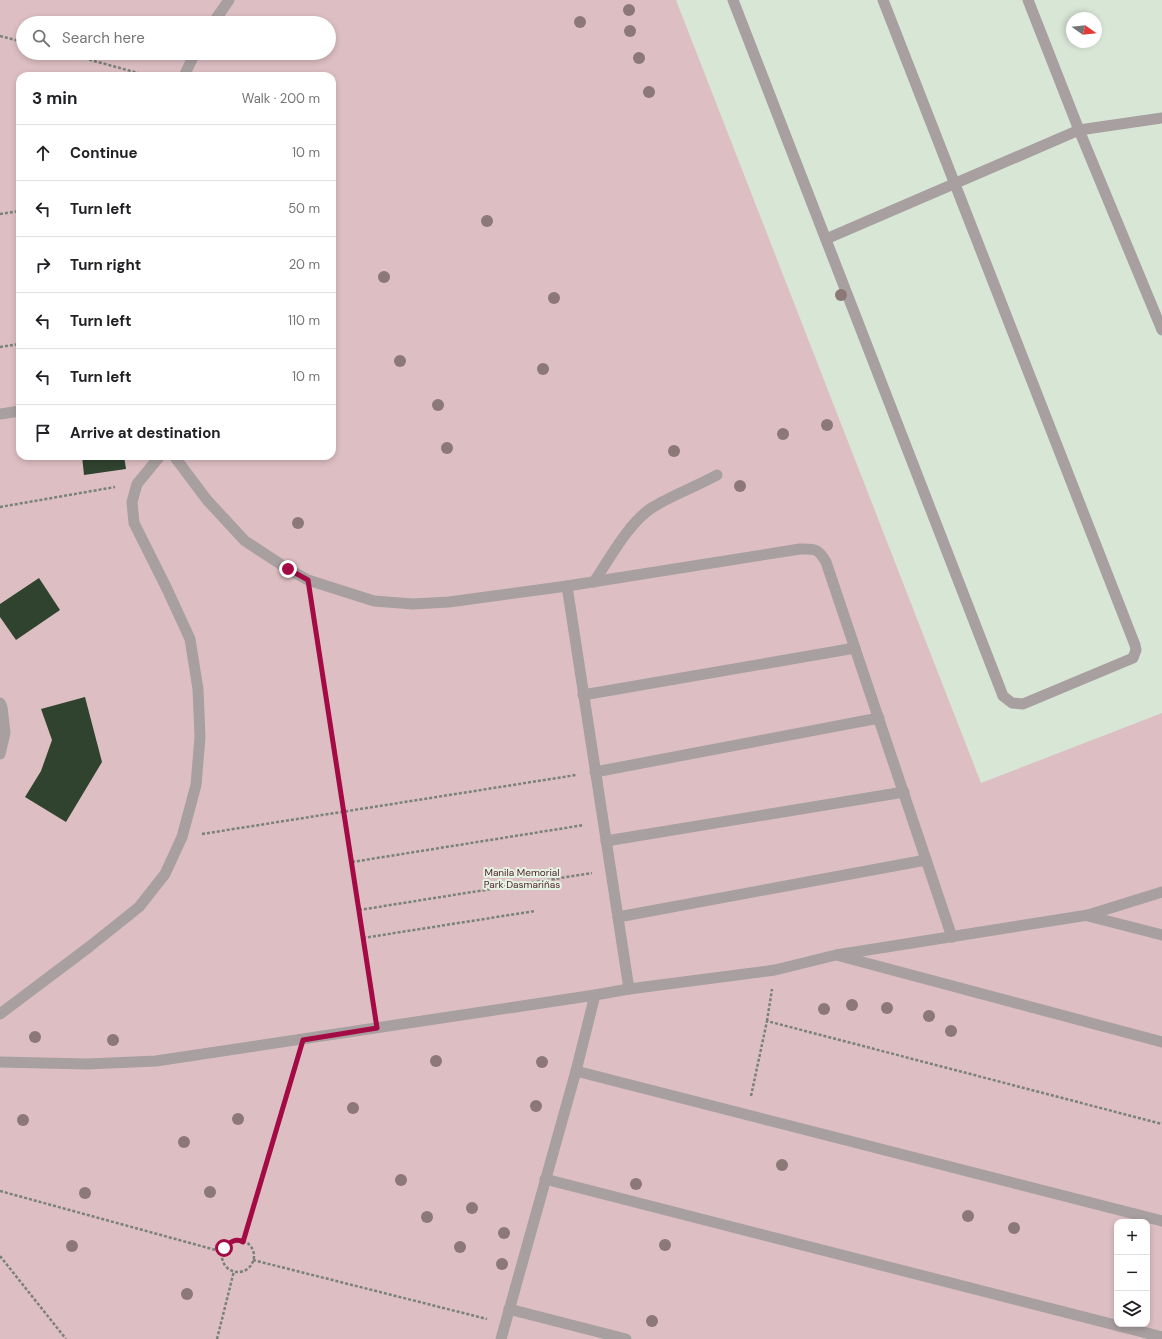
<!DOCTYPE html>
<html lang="en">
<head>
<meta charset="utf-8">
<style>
	:root { --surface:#fff; --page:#f6f6f6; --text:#202124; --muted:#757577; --line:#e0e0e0 }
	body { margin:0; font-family:"DM Sans",sans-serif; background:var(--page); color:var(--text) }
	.controls { position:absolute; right:12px; bottom:12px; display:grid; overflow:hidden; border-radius:8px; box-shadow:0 2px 6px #0003 }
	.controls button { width:36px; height:36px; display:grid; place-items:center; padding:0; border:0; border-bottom:1px solid var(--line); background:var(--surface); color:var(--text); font:20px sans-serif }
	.compass { position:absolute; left:1066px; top:12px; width:36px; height:36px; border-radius:50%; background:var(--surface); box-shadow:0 2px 6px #0003; rotate:105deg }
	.stop { position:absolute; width:12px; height:12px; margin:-9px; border:3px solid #a40b44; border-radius:50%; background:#fff }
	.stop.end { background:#a40b44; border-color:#fff; box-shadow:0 1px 4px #0008 }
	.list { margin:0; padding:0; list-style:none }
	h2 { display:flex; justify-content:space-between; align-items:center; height:52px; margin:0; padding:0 16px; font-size:17px }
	h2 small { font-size:13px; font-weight:400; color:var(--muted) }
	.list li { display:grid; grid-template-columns:26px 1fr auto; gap:12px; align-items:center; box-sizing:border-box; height:56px; padding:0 16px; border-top:1px solid var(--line) }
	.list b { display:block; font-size:15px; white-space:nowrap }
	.list em { font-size:13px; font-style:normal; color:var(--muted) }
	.icon { flex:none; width:22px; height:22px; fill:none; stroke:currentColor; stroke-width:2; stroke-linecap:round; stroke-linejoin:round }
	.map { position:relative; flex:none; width:1162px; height:1339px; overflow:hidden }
	.search { position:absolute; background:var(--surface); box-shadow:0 2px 6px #0003; left:16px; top:16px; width:320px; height:44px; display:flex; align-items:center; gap:10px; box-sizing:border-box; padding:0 14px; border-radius:22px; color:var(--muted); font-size:15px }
	.panel { position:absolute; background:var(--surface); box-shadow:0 2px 6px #0003; left:16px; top:72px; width:320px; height:388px; border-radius:12px }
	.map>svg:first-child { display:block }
</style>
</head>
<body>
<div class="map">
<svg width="1162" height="1339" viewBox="0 0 1162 1339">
	<rect width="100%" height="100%" fill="#d8e6d6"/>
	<path fill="#ddbfc3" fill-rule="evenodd" d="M0,0H676L981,783L1162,713V1339H0ZM23,23H329V53H23ZM20,76H332V456H20ZM1117,1222H1147V1324H1117Z"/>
	<g fill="#30432e">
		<polygon points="82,456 124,456 126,469 84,475"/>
		<polygon points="39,578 60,610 16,640 0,617 0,604"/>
		<polygon points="85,697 102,762 66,822 25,797 41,771 52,740 41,709"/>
	</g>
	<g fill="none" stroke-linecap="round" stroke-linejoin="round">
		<g stroke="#798278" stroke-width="2.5" stroke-dasharray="3 2" stroke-linecap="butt">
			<polyline points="0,36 23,42"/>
			<polyline points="65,53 149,76"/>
			<polyline points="0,214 20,211"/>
			<polyline points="0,347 20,344"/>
			<polyline points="0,507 115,487"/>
			<polyline points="312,602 374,1008"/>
			<polyline points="202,834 576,775"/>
			<polyline points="352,862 584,825"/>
			<polyline points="359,910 592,873"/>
			<polyline points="363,938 535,911"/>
			<polyline points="767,1021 772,989"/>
			<polyline points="751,1096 767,1021 1162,1124"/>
			<polyline points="0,1191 223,1252"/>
			<circle cx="238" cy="1256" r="16"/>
			<polyline points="243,1242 297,1059"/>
			<polyline points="0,1256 66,1339"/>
			<polyline points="253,1260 487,1319"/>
			<polyline points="217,1339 234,1271"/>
		</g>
		<g stroke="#a89fa0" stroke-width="11">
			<polyline points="213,23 229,0"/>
			<polyline points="184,76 195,53"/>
			<polyline points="0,414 20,411"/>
			<path d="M174,456L207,500L245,541L288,569L308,580L374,601L413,604L449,602L567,586L800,549C815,549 818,548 826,562L952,937"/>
			<path d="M594,582C610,558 629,522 653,507C673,495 697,486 717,475"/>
			<polyline points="567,586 629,989"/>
			<polyline points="583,695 855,648"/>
			<polyline points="0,703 2,707 5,733 0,754"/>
			<polyline points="595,772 879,718"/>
			<polyline points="606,841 904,792"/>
			<polyline points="1088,916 1162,935"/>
			<polyline points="618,917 926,860"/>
			<polyline points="840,956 1162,1042"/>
			<polyline points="0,1014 89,947 139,907 165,874 182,837 196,785 200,737 198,689 190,639 167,589 134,523 132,502 137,484 160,456"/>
			<polyline points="0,1062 87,1064 156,1061 595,995 629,989 775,970 836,955 1088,915 1162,892"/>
			<polyline points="576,1071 1162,1221"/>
			<polyline points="545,1179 1162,1337"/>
			<polyline points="509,1309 626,1339"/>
			<polyline points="501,1339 576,1071 595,995"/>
		</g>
		<g stroke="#a89fa0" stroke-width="11">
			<polyline points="733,0 1003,696 1012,703 1023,704 1133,658 1136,650 1135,645 883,0"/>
			<polyline points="1028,0 1079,130 1162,330"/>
			<polyline points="826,239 1079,130 1162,118"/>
		</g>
	</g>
	<g fill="#8c7876">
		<circle cx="629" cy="10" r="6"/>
		<circle cx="580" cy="22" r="6"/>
		<circle cx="630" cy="31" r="6"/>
		<circle cx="639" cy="58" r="6"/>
		<circle cx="649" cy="92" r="6"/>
		<circle cx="487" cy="221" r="6"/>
		<circle cx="384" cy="277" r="6"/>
		<circle cx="841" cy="295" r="6"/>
		<circle cx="554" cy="298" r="6"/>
		<circle cx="400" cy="361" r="6"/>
		<circle cx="543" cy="369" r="6"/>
		<circle cx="438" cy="405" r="6"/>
		<circle cx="827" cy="425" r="6"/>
		<circle cx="783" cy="434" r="6"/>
		<circle cx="447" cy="448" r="6"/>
		<circle cx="674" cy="451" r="6"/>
		<circle cx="740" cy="486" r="6"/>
		<circle cx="298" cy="523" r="6"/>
		<circle cx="852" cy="1005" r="6"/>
		<circle cx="887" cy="1008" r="6"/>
		<circle cx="824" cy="1009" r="6"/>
		<circle cx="929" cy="1016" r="6"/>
		<circle cx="951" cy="1031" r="6"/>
		<circle cx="35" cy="1037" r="6"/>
		<circle cx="113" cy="1040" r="6"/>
		<circle cx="436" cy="1061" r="6"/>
		<circle cx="542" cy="1062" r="6"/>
		<circle cx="536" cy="1106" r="6"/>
		<circle cx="353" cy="1108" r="6"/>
		<circle cx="238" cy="1119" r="6"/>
		<circle cx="23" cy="1120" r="6"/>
		<circle cx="184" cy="1142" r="6"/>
		<circle cx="782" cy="1165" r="6"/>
		<circle cx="401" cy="1180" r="6"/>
		<circle cx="636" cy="1184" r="6"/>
		<circle cx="210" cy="1192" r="6"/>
		<circle cx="85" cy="1193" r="6"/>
		<circle cx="472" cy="1208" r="6"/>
		<circle cx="968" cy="1216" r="6"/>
		<circle cx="427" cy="1217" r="6"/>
		<circle cx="1014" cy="1228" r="6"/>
		<circle cx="504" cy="1233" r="6"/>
		<circle cx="665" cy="1245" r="6"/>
		<circle cx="72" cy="1246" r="6"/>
		<circle cx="460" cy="1247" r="6"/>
		<circle cx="502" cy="1264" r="6"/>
		<circle cx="187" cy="1294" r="6"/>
		<circle cx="652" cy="1321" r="6"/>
	</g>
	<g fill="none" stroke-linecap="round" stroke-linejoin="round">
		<path stroke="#a40b44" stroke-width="5" d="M224,1248C229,1242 236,1238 243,1242L303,1040L377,1028L308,580L288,569"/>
	</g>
	<g text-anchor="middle" stroke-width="4" stroke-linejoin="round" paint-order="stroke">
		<g font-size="10" fill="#4e1e28" stroke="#e5f3e3">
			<text x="522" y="876">Manila Memorial<tspan x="522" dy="12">Park Dasmariñas</tspan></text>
		</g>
	</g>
</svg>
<div class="controls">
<button>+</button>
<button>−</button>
<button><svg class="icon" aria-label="layers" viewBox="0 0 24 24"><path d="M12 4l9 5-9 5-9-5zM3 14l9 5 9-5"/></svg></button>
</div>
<svg class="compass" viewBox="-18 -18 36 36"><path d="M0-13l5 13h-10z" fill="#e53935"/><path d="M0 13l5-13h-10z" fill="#757577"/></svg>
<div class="stop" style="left:224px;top:1248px"></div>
<div class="stop end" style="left:288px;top:569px"></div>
<div class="search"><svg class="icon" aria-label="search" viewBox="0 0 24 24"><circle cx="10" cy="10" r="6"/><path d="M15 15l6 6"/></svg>Search here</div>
<section class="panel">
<h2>3 min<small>Walk · 200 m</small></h2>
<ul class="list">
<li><svg class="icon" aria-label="ahead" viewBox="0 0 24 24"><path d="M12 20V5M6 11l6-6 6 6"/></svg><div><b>Continue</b></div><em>10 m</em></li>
<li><svg class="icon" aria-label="left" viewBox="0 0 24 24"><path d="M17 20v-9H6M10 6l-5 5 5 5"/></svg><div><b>Turn left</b></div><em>50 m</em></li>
<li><svg class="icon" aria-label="right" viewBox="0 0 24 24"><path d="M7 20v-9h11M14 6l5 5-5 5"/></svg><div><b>Turn right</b></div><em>20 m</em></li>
<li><svg class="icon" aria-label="left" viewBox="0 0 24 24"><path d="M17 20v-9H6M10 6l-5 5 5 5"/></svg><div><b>Turn left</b></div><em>110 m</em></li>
<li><svg class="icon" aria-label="left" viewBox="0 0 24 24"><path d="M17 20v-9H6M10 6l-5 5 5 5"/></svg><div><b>Turn left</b></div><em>10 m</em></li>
<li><svg class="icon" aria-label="arrive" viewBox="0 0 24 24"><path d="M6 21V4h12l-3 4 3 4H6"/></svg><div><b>Arrive at destination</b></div></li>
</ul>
</section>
</div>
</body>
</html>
